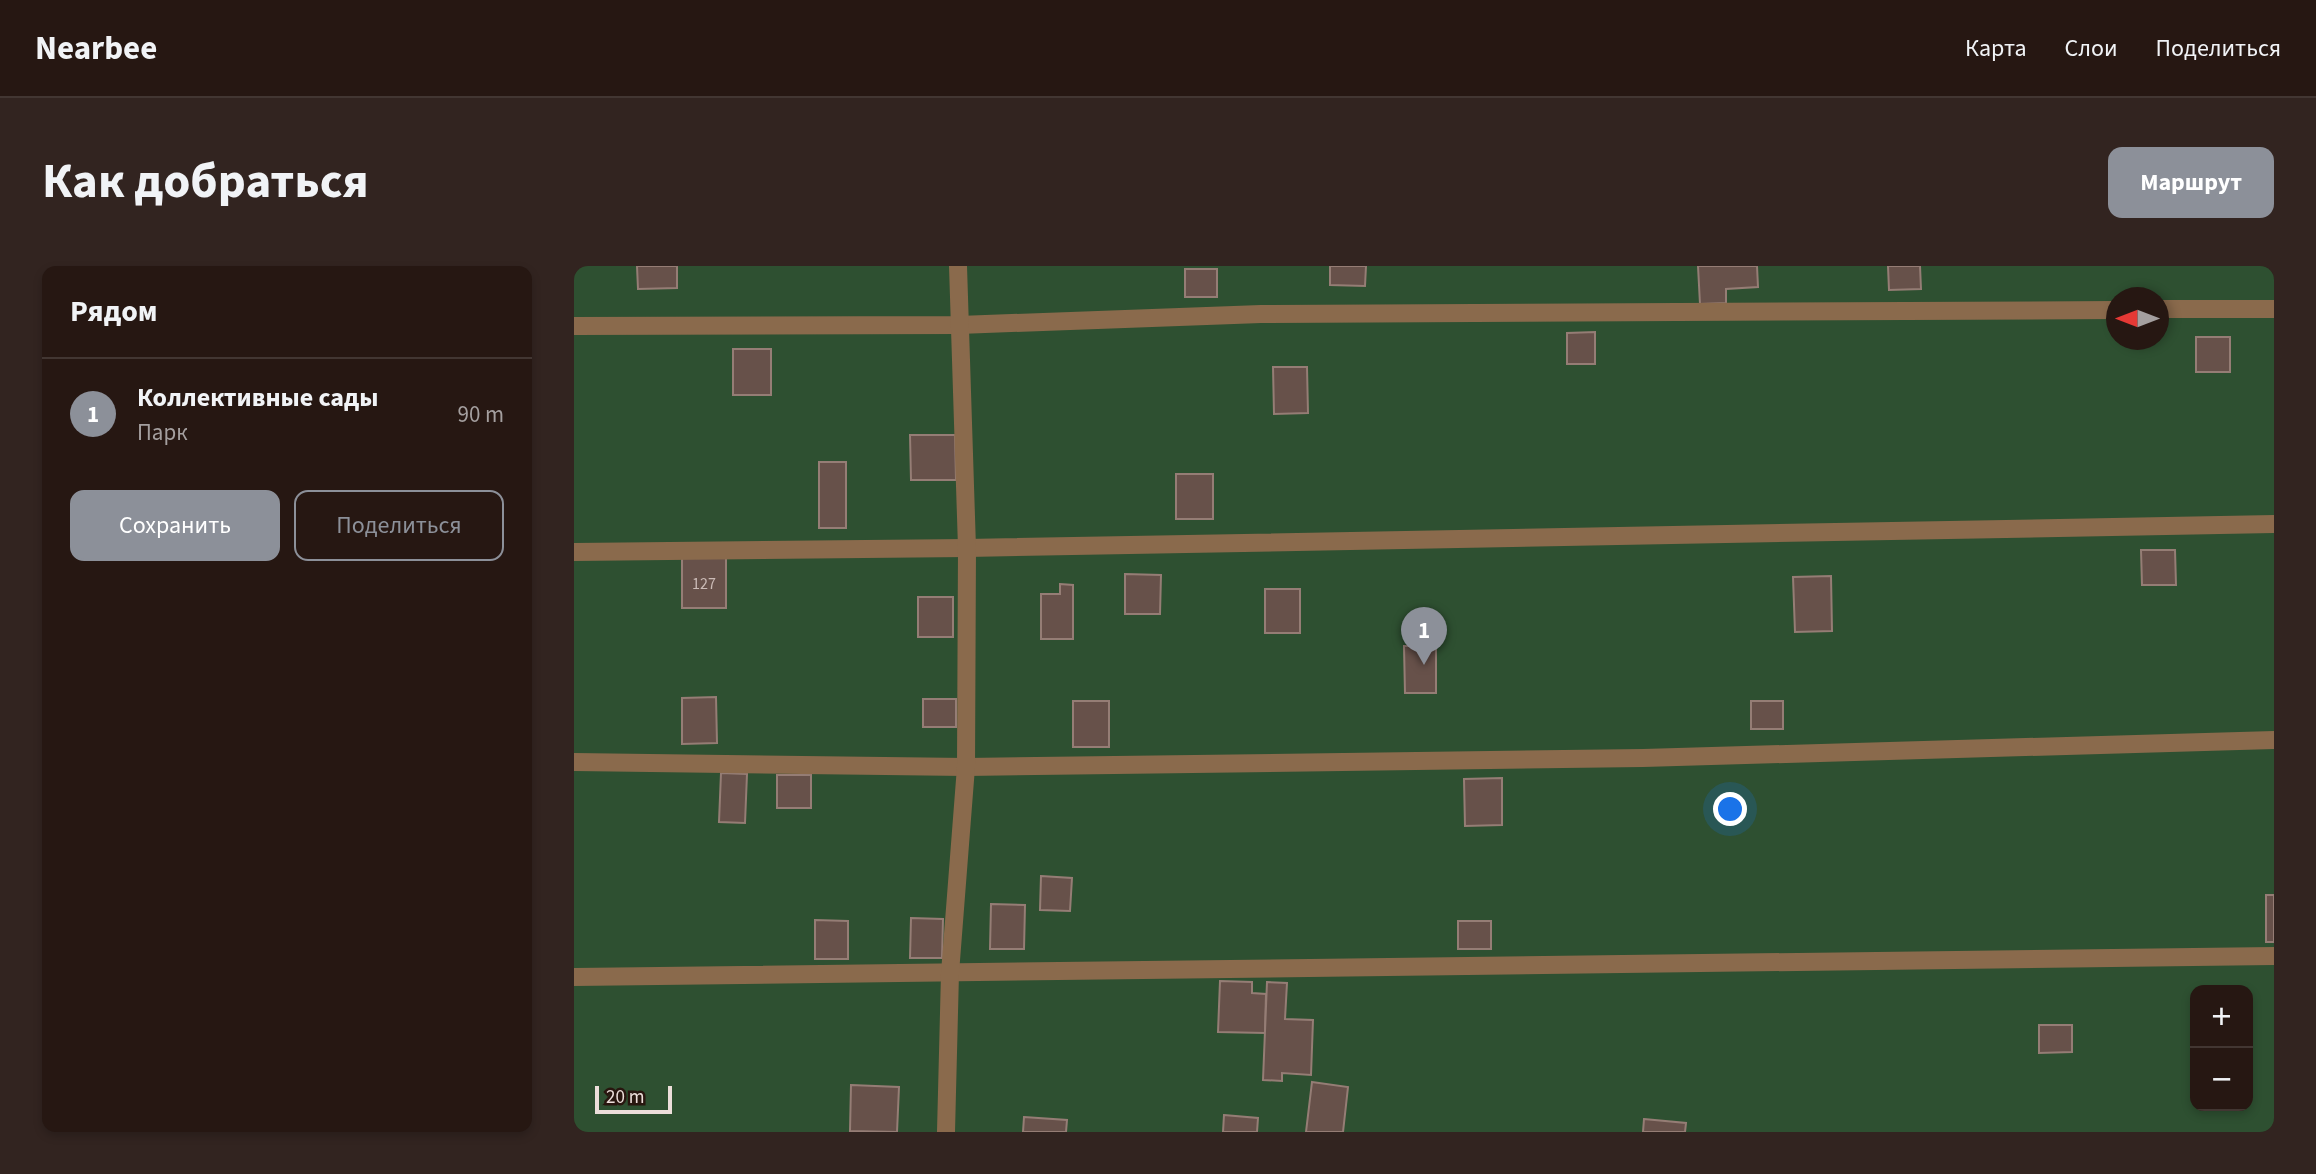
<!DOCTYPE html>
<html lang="ru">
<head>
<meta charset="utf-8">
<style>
	:root { --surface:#261712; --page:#322420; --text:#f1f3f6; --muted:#a49f9f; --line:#423632; --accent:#8c9099 }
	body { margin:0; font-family:"Source Sans 3",sans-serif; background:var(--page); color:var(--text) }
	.controls { position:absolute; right:21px; bottom:21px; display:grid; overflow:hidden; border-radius:14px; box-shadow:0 4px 10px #0003 }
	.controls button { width:63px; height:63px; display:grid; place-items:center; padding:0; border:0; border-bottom:2px solid var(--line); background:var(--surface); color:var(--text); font:35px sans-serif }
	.compass { position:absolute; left:1532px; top:21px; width:63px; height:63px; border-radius:50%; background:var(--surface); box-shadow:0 4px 10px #0003; rotate:270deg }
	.scale { position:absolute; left:21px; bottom:18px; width:77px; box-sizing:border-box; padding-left:7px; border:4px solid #ecdeda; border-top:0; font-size:19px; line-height:24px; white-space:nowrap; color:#ecdeda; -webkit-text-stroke:5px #28160f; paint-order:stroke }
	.you { position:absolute; left:1157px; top:544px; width:24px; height:24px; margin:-18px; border:5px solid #fff; border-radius:50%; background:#1a73e8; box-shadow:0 0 0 10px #1a73e833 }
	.badge { display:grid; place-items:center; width:46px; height:46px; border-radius:50%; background:var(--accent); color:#fff; font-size:23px; font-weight:700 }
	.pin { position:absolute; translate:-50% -58px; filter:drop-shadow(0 2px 4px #0008) }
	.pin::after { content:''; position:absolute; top:37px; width:24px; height:21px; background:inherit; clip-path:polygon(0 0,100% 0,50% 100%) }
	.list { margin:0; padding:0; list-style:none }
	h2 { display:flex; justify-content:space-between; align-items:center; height:91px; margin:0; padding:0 28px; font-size:30px }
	h2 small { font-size:23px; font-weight:400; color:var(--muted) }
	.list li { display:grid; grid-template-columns:46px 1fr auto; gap:21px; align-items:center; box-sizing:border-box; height:112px; padding:0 28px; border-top:2px solid var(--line) }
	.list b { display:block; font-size:26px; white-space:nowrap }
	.list p { margin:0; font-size:23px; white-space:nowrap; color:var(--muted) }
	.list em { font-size:23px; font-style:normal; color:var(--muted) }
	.actions { display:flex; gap:14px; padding:21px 28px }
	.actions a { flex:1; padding:16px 0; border:2px solid var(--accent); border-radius:14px; text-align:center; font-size:24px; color:var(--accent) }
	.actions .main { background:var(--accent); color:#fff }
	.map { position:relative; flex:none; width:1700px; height:866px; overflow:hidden; border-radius:14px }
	header { display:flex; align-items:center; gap:42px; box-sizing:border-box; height:98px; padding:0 35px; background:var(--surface); border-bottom:2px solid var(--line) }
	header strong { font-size:33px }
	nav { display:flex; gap:38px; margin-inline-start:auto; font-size:24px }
	.intro { display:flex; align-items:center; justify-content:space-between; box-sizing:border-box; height:168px; padding:0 42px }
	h1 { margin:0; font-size:49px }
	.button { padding:18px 32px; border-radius:14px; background:var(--accent); color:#fff; font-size:24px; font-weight:700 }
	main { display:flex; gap:42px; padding:0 42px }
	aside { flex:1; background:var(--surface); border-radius:14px; box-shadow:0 4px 10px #0003 }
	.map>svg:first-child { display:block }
</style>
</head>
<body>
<header>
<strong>Nearbee</strong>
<nav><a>Карта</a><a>Слои</a><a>Поделиться</a></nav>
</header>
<div class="intro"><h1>Как добраться</h1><a class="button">Маршрут</a></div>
<main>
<aside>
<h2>Рядом<small></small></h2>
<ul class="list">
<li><span class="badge">1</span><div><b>Коллективные сады</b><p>Парк</p></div><em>90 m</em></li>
</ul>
<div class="actions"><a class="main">Сохранить</a><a>Поделиться</a></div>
</aside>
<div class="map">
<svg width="1700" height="866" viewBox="0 0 1700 866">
	<rect width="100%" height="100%" fill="#321f18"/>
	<path fill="#2e5031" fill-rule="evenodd" d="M0,0H1700V866H0ZM1542,32H1584V74H1542ZM1621,724H1674V840H1621Z"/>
	<g fill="#67514a" stroke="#957d75" stroke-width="2">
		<polygon points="63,0 103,0 103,22 64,23"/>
		<polygon points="756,0 792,0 791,20 756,19"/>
		<polygon points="1124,0 1183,0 1184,21 1152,23 1152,37 1126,38"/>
		<polygon points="1314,0 1346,0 1347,23 1315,24"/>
		<rect x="611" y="3" width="32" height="28"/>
		<polygon points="1021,66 1021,98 993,98 993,67"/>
		<rect x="1622" y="71" width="34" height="35"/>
		<rect x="159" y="83" width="38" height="46"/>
		<polygon points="699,101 733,101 734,147 700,148"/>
		<polygon points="336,169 381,169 382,214 337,214"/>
		<rect x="245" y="196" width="27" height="66"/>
		<rect x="602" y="208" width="37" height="45"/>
		<polygon points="1567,284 1601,284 1602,319 1568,319"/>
		<polygon points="152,291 152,342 108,342 108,292"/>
		<polygon points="551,308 587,309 586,348 551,348"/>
		<polygon points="1257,310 1258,365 1221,366 1219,311"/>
		<polygon points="486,318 499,319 499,373 467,373 467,328 486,328"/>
		<rect x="691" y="323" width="35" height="44"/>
		<rect x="344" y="331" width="35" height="40"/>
		<polygon points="830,380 862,380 862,427 831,427"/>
		<polygon points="142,431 143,477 108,478 108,432"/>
		<rect x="349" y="433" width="33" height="28"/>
		<rect x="499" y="435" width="36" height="46"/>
		<rect x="1177" y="435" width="32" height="28"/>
		<polygon points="147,507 173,508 171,557 145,556"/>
		<rect x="203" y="509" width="34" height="33"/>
		<polygon points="928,512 928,559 891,560 890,513"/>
		<polygon points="467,610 498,612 496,645 466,644"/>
		<rect x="1692" y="629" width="8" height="47"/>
		<polygon points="417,638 451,639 450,683 416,683"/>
		<polygon points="337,652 369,653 368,692 336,692"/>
		<polygon points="241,654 274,655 274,693 241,693"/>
		<rect x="884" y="655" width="33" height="28"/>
		<polygon points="646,715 678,716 678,727 692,728 691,767 644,766"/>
		<polygon points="693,716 713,717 711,753 739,754 737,809 708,807 708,815 689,814"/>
		<polygon points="1465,759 1498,759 1498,786 1465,787"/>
		<polygon points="738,816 774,821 769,866 732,866"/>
		<polygon points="277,819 325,821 323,866 276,865"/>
		<polygon points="650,849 684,852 683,866 649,866"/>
		<polygon points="450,851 493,854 492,866 449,866"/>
		<polygon points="1070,853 1112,857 1111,866 1069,866"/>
	</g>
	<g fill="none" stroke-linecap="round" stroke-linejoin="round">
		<g stroke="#8a6a4c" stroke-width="18">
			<polyline points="1584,43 1700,43"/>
			<polyline points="0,60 385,59 687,48 1542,44"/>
			<polyline points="0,286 393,282 1700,258"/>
			<polyline points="0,496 392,501 1069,492 1700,474"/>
			<polyline points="0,711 1700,690"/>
			<polyline points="372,866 376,707 392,501 393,282 384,0"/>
		</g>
	</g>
	<g text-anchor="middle" stroke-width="7" stroke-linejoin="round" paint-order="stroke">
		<g font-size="16" fill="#cbbbb6">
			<text x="130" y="323">127</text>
		</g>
	</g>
</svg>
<div class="controls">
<button>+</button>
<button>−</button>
</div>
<svg class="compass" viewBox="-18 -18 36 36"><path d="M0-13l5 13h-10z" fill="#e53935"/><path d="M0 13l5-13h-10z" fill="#a49f9f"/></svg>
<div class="scale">20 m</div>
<div class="you"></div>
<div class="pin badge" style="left:850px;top:399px">1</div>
</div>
</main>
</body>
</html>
